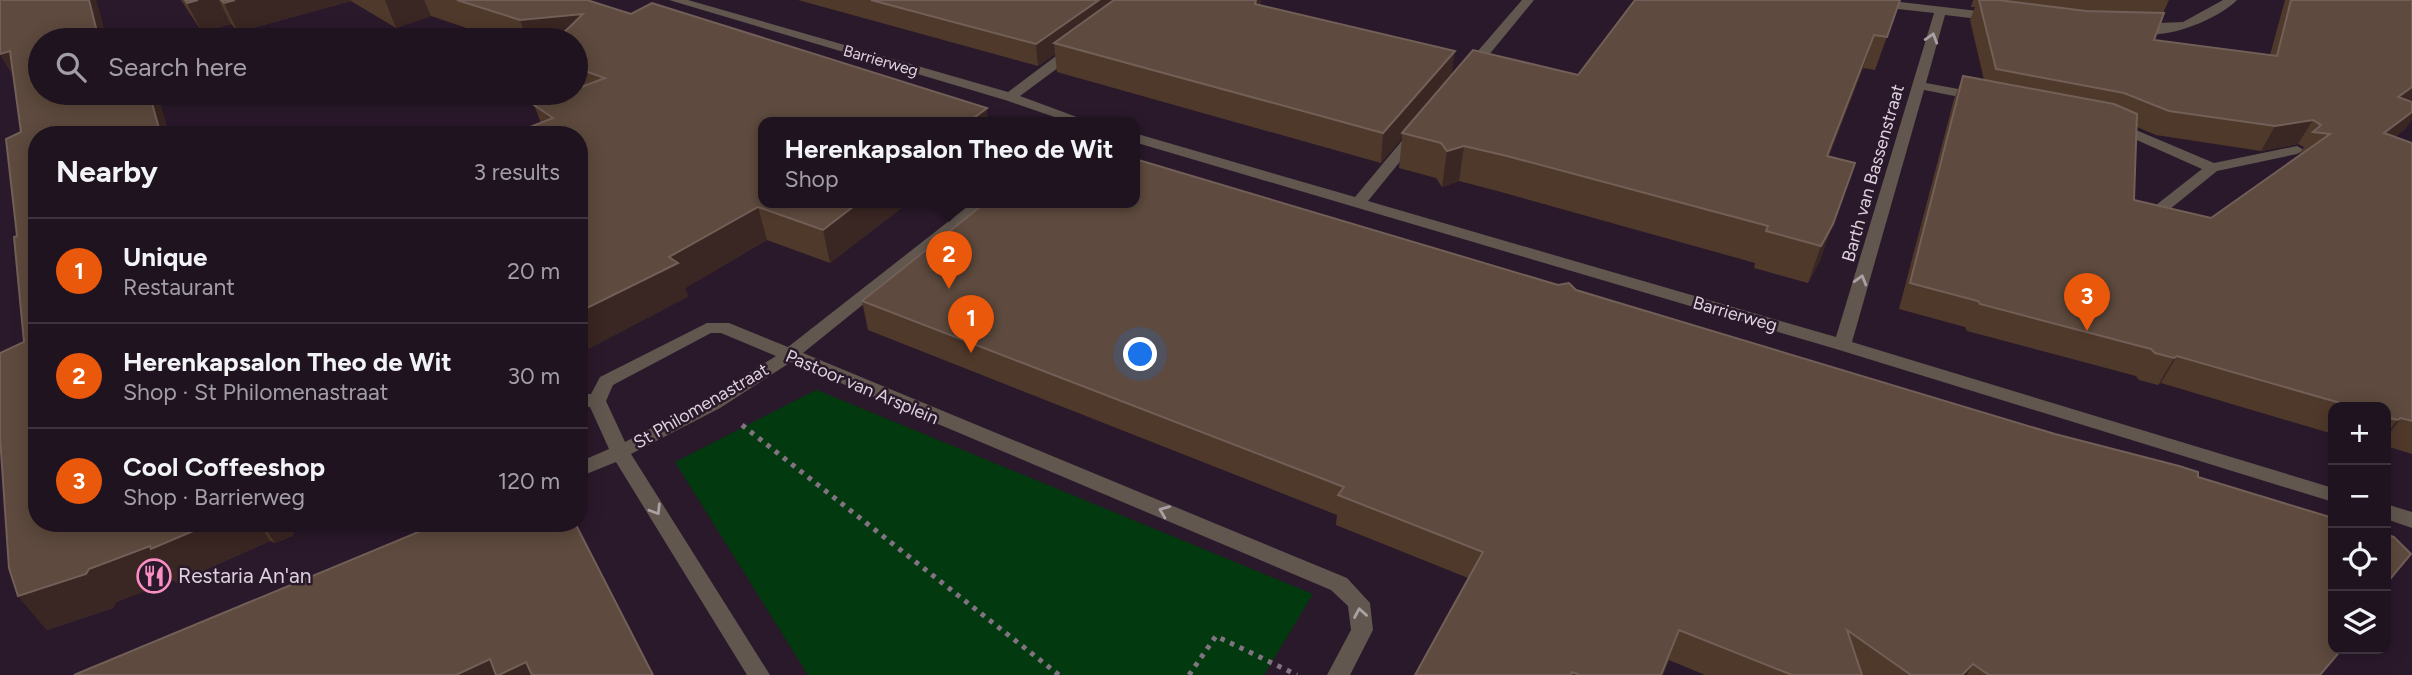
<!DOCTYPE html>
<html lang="en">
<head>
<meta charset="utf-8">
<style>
	:root { --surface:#201320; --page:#281c29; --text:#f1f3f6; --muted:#a29ea5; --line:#3d323e; --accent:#ea580c }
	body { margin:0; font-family:Figtree,sans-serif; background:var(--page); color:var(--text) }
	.controls { position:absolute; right:21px; bottom:21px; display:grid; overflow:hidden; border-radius:14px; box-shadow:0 4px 18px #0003 }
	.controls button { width:63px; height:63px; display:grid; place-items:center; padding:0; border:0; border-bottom:2px solid var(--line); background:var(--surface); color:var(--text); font:35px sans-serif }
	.you { position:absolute; left:1141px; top:355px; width:24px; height:24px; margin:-18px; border:5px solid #fff; border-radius:50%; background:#1a73e8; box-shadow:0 0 0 10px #1a73e833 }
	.badge { display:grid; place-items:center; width:46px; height:46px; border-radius:50%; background:var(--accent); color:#fff; font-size:23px; font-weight:700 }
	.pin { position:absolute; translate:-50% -58px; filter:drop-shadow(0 2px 4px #0008) }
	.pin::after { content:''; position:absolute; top:37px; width:24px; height:21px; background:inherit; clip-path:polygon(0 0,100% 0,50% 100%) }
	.popup { position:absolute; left:758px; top:117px; width:382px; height:91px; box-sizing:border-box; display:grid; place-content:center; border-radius:14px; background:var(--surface); filter:drop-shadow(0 2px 5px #0005); font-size:23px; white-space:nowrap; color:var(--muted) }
	.popup b { font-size:26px; color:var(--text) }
	.popup::after { content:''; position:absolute; left:50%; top:100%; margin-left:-14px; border:14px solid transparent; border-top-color:var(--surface) }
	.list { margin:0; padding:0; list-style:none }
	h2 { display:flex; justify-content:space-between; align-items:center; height:91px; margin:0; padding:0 28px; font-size:30px }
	h2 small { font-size:23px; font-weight:400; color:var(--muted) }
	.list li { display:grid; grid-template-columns:46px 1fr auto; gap:21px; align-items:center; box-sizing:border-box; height:105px; padding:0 28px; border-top:2px solid var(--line) }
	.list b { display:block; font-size:26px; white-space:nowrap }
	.list p { margin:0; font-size:23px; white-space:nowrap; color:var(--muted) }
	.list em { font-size:23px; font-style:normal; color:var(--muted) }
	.icon { flex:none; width:38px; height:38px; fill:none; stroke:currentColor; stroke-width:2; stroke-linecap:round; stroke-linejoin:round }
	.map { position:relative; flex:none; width:2412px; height:675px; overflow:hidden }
	.search { position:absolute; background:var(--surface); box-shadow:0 4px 18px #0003; left:28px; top:28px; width:560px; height:77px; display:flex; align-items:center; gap:18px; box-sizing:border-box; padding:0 24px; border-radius:38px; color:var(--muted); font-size:26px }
	.panel { position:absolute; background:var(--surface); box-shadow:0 4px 18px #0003; left:28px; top:126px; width:560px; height:406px; border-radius:28px }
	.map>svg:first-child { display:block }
</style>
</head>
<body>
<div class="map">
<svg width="2412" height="675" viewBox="0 0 2412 675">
	<rect width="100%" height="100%" fill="#2a192b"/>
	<polygon fill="#02390e" points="816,390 817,390 1313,594 1264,675 808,675 675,462"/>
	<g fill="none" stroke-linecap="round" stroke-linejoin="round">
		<g stroke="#827382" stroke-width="5" stroke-dasharray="4.5 6" stroke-linecap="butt">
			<polyline points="742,425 1059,675"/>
			<polyline points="1189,675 1216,636 1297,675"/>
		</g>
		<g fill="#61574f" fill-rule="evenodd">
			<polygon points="669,0 688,0 1008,92 1068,47 1078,47 1078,53 1020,96 1093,123 1072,123 1005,100"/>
			<polygon points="1522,0 1534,0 1474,73 1464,73 1464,67"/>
			<polygon points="1847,0 1883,0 1995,13 2001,17 1995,21 1945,15 1926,83 1980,93 1987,97 1980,101 1924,90 1852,342 2333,488 2333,502 1836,349 1134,142 1134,133 1355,197 1410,131 1420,131 1420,137 1368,201 1836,337 1934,13 1853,4"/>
			<path d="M2223,0H2237C2218,20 2153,47 2129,28L2135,24L2183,22Z"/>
			<polygon points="2117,122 2214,163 2297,146 2304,150 2297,154 2217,171 2154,222 2142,222 2140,219 2142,216 2202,169 2112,129 2112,123"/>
			<path d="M972,203H989L803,353L1347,578L1370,603L1373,630L1350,675H1327L1351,630L1348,606L1331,590L791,362L720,408L631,454L770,675H747L616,462L579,477V462L609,449L590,407L579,406V394H591L600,377L707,323H729L788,347ZM711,333H721L776,356L707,399L625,442L606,401L613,385Z"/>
			<polygon points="2386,504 2412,512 2412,528 2386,519"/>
		</g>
	</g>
	<g fill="#4f392b" fill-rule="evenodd">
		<polygon points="0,0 96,0 107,40 40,40 40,93 157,93 169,135 37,135 37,523 315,523 295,531 292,536 275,543 270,541 176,583 174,580 116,602 113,608 47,630 18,596 9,568 0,437 0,353 24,342 14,237 17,236 6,139 21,132 13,75 0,54"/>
		<polygon points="181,0 587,0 908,203 830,263 767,240 685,288 688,297 541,123 534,105 576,93 576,40 502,40 431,16 396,28 351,1 238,32 231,24 202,32"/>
		<polygon points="798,0 1261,0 1260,5 1452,75 1578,75 1900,0 1875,70 1863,68 1829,156 1820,261 1808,283 1754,268 1755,263 1501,192 1459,181 1442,187 1436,178 1399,168 1402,138 1381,163 1057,72 1055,54 1038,66"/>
		<path d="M1973,0H2169L2163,13L2154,40L2270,55L2285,0H2412V99L2409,101L2412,102V119L2405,129L2395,137L2412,143V454L2386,446V407H2333V434L2161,383L2158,385L2139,380L2136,376L1967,331L1965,327L1899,309L1954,99L1963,76L1984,80L1970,20L1975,7H1971ZM2137,127L2156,135L2261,151L2298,144L2304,147L2298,156L2211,218L2134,200Z"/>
		<polygon points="1576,290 2198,477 2320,675 1705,675 1669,660 1663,675 1415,675 1468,578 1336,525 1337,515 868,330 862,301"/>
	</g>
	<g fill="#3a2623">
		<polygon points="89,0 96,0 107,40 99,40"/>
		<polygon points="198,0 219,0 231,24 202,32 187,3"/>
		<polygon points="235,0 351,0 351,1 238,32 224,3"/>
		<polygon points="385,0 424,0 431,16 396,28"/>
		<polygon points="1099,0 1116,0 1054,43 1055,54 1038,66 1036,44"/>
		<polygon points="1256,0 1261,0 1255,32 1255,4"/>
		<polygon points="583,14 576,40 527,40 520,20"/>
		<polygon points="1874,35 1863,68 1815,191 1827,156"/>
		<polygon points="10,51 18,82 0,54"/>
		<polygon points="1455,51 1451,80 1402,133 1402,138 1381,163 1383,133"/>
		<polygon points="2412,87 2412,99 2383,121 2398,97"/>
		<polygon points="149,93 157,93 169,135 161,135"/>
		<polygon points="987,108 988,123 967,123"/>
		<polygon points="2412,112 2412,119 2405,129 2369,157 2384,133"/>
		<polygon points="2313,120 2298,144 2261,151 2275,126"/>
		<polygon points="1464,146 1459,181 1442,187 1447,151"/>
		<polygon points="858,203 908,203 830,263 823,230"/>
		<polygon points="758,207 767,240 685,288 688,297 579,354 579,312 669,257"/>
		<polygon points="1833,224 1820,261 1808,283 1821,246"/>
		<polygon points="2177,356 2161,383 2158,385 2174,358"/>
		<polygon points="2401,418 2386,438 2386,435 2397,420"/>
		<polygon points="212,523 259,523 270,541 176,583 174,580 116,602 113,608 47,630 18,596"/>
		<polygon points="262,523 315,523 295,531 292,536 275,543"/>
		<polygon points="1679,630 1663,675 1661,675"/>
		<polygon points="490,659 498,675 456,675"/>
		<polygon points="526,662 533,675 499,675"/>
		<polygon points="1973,664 1967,675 1962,675"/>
	</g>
	<g fill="#5e4a3e" stroke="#725f57" stroke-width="2">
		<polygon points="0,0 89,0 99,40 40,40 40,93 149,93 161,135 37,135 37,523 212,523 151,549 150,546 89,569 86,574 18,596 9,568 0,437 0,353 24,342 14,237 17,236 6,139 21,132 10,51 0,54"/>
		<polygon points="185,0 198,0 187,3"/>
		<polygon points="221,0 235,0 224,3"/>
		<polygon points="457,0 587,0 631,14 652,3 987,108 967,123 764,123 764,203 858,203 823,230 758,207 669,257 678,263 579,312 579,135 510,135 553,118 534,105 565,93 576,93 576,89 605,78 576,68 576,40 556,40 583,14 520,20"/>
		<polygon points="871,0 1099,0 1036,44"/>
		<polygon points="1114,0 1256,0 1255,4 1455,51 1383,133 1054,43"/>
		<polygon points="1635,0 1900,0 1887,37 1874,35 1827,156 1855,163 1833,224 1821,246 1766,231 1768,226 1507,156 1464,146 1447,151 1441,143 1402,133 1473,50 1578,75"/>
		<polygon points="1979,0 1998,0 2086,11 2164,13 2154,40 2277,56 2291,0 2412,0 2412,87 2398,97 2412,102 2412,112 2384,133 2412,143 2412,421 2401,418 2397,420 2386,417 2386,407 2354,407 2177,356 2174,358 2155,353 2151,349 1980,304 1978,301 1910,283 1963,76 2114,104 2137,114 2134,200 2211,218 2330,134 2313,132 2321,125 2313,120 2275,126 2169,111 2124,93 1996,69"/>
		<polygon points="1135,159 1558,285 1569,283 1576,290 2055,434 2179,466 2198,472 2198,477 2333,518 2333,649 2342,649 2320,675 1989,675 1973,664 1962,675 1911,675 1847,630 1862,675 1792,675 1679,630 1661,675 1580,675 1572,672 1571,675 1415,675 1483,552 1338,495 1344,487 862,301 985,203 1135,203"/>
		<polygon points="440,523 575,523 653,675 532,675 526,662 499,675 496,675 490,659 456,675 74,675"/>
		<polygon points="2386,534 2394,537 2411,554 2386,584"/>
	</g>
	<defs><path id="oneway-chevron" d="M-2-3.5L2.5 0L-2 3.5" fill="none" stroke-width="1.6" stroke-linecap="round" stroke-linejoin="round" transform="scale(1.75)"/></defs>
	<g stroke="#aba0a4">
		<use href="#oneway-chevron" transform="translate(1932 38) rotate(-73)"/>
		<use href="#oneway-chevron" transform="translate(1861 280) rotate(-74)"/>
		<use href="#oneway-chevron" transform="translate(656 510) rotate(58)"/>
		<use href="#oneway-chevron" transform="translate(1164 511) rotate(-158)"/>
		<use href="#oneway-chevron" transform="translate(1360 613) rotate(-100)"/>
	</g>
	<defs>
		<symbol id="restaurant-ring" viewBox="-11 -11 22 22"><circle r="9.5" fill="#2a192b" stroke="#fb8fc4" stroke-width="1.5"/><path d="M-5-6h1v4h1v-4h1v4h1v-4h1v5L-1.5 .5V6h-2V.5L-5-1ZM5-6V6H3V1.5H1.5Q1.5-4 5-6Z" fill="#fb8fc4"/></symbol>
	</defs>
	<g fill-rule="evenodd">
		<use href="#restaurant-ring" x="135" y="557" width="38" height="38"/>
	</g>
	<g text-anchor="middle" stroke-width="5" stroke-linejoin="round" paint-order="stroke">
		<g font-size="16" fill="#ddd1dd" stroke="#2a192b">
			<text transform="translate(881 60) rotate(16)" y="6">Barrierweg</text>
		</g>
		<g font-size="18" fill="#ddd1dd" stroke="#2a192b">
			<text transform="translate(1873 173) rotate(-74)" y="6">Barth van Bassenstraat</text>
			<text transform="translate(1735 314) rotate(16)" y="6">Barrierweg</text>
			<text transform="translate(862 387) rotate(23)" y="6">Pastoor van Arsplein</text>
			<text transform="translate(701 406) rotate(-30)" y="6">St Philomenastraat</text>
		</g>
		<g font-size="21" fill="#ddd1dd" stroke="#2a192b" text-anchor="start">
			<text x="178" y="583">Restaria An'an</text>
		</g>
	</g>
</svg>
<div class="controls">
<button>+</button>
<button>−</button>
<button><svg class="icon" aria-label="locate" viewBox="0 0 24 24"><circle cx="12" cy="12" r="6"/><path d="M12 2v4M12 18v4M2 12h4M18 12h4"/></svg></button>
<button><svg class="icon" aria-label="layers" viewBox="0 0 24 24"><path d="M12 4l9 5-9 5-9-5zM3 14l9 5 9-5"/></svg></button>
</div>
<div class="you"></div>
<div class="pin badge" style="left:971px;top:353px">1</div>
<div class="pin badge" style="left:949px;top:289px">2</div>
<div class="popup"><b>Herenkapsalon Theo de Wit</b>Shop</div>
<div class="pin badge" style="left:2087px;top:331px">3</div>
<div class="search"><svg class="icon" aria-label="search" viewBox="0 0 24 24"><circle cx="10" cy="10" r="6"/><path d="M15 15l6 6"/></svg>Search here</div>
<section class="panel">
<h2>Nearby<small>3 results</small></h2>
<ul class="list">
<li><span class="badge">1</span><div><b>Unique</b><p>Restaurant</p></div><em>20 m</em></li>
<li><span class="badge">2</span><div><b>Herenkapsalon Theo de Wit</b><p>Shop · St Philomenastraat</p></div><em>30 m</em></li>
<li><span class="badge">3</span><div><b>Cool Coffeeshop</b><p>Shop · Barrierweg</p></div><em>120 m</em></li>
</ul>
</section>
</div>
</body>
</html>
